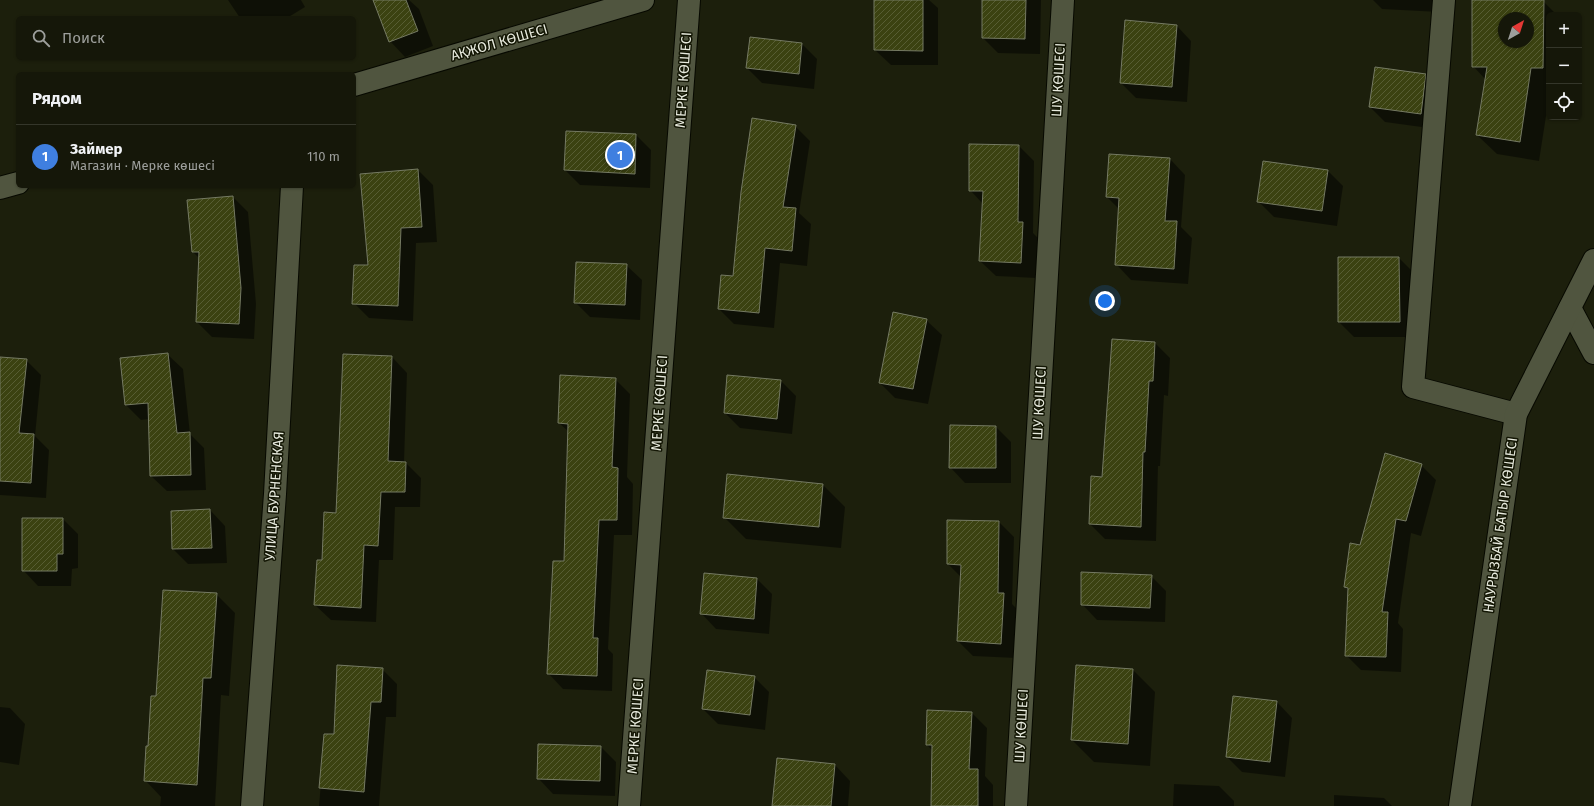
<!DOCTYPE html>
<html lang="ru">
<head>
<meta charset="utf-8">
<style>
	:root { --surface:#151709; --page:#1e2012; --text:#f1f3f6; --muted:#9d9f9c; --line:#34362a; --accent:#fe8ebd }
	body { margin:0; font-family:"Fira Sans",sans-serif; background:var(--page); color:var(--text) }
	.controls { position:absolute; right:12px; top:12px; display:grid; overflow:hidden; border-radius:6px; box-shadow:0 1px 3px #0004 }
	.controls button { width:36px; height:36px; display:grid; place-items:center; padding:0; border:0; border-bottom:1px solid var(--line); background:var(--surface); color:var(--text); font:20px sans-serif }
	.compass { position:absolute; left:1498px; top:12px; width:36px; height:36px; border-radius:50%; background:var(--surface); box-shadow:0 1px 3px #0004; rotate:39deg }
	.you { position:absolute; left:1105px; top:301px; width:14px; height:14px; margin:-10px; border:3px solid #fff; border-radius:50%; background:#1a73e8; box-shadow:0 0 0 6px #1a73e833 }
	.badge { display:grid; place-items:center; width:26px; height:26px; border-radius:50%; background:var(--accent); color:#fff; font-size:13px; font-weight:700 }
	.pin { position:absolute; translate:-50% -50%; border:2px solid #fff; box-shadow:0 1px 4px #0006 }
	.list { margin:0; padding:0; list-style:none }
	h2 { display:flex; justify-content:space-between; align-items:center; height:52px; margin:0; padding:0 16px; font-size:17px }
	h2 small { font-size:13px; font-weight:400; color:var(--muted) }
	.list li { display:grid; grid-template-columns:26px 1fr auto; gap:12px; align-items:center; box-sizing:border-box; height:64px; padding:0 16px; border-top:1px solid var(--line) }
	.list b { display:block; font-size:15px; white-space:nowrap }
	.list p { margin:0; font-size:13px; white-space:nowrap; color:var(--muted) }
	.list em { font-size:13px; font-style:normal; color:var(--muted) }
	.icon { flex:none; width:22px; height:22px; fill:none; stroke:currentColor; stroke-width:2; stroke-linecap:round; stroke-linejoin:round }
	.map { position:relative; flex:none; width:1594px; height:806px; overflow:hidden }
	.search { position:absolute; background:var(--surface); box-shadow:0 1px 3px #0004; left:16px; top:16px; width:340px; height:44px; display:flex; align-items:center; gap:10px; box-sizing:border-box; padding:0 14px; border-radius:6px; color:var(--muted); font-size:15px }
	.panel { position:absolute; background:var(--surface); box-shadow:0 1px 3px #0004; left:16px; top:72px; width:340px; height:116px; border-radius:6px }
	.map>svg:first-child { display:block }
</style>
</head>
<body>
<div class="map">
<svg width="1594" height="806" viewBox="0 0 1594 806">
	<defs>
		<pattern id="building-hatch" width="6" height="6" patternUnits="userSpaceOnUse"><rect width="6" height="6" fill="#3b4211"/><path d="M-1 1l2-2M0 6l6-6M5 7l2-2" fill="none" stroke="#575d33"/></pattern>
	</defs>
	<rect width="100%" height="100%" fill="#1c1f0c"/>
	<g fill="#0007" fill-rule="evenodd">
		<polygon points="228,0 301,0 305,7 287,18 240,18"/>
		<polygon points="388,0 409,0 419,9 433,46 405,57 390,41"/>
		<polygon points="875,0 929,0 938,8 938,65 891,65 875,50"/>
		<polygon points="983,0 1041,0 1040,54 998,53 983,38"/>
		<polygon points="1373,0 1440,0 1439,12 1382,9"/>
		<path d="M1473,0L1543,1L1557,15H1549V97L1539,161L1497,154L1477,135L1486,80L1473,66ZM1504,18H1528V42H1504Z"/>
		<polygon points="1176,25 1191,41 1187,102 1136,98 1121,83"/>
		<polygon points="802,44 817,59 814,89 762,83 747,68"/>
		<polygon points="1425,75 1440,90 1436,129 1385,122 1370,107"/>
		<polygon points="795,126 810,141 799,213 811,224 807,266 780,263 774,328 734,324 719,309 734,277"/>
		<polygon points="567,132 636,135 651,150 650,188 580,185 565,170"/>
		<polygon points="1019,146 1034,161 1033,233 1038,238 1036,278 996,276 980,261 983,204 970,190"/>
		<polygon points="1170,159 1185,175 1181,227 1192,238 1188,284 1131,280 1116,264 1119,209 1107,197"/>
		<polygon points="418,170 433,185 437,242 416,243 413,321 369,318 354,303 369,266"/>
		<polygon points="1328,171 1343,186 1337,226 1274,217 1259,202"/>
		<polygon points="233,197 248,212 256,304 254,339 212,337 197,322 199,258 193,252"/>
		<polygon points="1339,258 1399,258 1414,273 1415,337 1354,337 1339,322"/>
		<polygon points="626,265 642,280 640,320 590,317 575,302"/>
		<polygon points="926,320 942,335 928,404 895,398 880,383"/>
		<polygon points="1155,343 1170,358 1168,396 1164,395 1160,466 1158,466 1156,541 1105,539 1090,524 1092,477 1103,478"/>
		<polygon points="167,354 183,369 190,434 204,448 206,490 167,491 151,476 149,419 141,420 126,405"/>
		<polygon points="392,357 407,373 404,462 406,463 421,478 420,507 395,507 393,560 379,560 376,622 331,620 315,605 323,561 337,514"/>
		<polygon points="0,358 26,360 41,375 35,436 49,450 46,498 0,495"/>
		<polygon points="615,379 630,394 627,477 633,484 632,535 614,535 608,649 613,654 612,691 563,689 548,673 565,562 569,432 559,423"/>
		<polygon points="781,381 796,396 792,434 740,428 725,413"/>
		<polygon points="996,427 1011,442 1011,483 965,483 950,467"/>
		<polygon points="1421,465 1436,480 1421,536 1411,533 1398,623 1403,629 1401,672 1361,670 1346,655 1349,591 1345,587 1361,546"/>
		<polygon points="823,485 845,507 841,548 746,539 724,517"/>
		<polygon points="210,510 225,526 227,563 188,564 173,549 172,511"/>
		<polygon points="23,519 63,519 78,534 78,568 72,569 71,586 38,586 23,570"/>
		<polygon points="999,522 1014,537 1012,604 1018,610 1016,658 973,656 958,641 961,577 948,564"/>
		<polygon points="705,574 757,579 772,594 769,634 716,629 701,613"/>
		<polygon points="1151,576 1166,591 1165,622 1097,620 1082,604"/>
		<polygon points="216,594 235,613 229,696 221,695 215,806 160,806 161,797 145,780 157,697"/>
		<polygon points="382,669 397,684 396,717 386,717 379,806 319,806 325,735 335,736"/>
		<polygon points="1133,670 1155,692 1150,766 1094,762 1072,740"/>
		<polygon points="754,677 769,692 765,730 718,724 703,709"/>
		<polygon points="1277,702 1292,718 1285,777 1242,772 1227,757"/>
		<polygon points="0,707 10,708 25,724 19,765 0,762"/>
		<polygon points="972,713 987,728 985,776 993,785 993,806 932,806 933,751 927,745"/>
		<polygon points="539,745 601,747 616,762 615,796 553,794 538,778"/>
		<polygon points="778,759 835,765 850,781 848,806 775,806"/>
		<polygon points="1174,784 1219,786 1234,801 1234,806 1173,806"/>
		<polygon points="1334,795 1384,798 1392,806 1334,806"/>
	</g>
	<g fill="url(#building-hatch)" stroke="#757a63" fill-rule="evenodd">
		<polygon points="373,0 406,0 418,31 389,42"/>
		<polygon points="874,0 923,0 923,51 874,50"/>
		<polygon points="982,0 1026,0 1025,39 982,38"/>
		<path d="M1472,0H1544L1543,68H1531L1520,142L1476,135L1487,67H1472ZM1504,18H1528V42H1504Z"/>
		<polygon points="1125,20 1177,25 1172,87 1120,83"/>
		<polygon points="750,37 802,43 799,74 746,68"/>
		<polygon points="1375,67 1426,74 1421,114 1369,107"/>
		<polygon points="752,118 796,125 783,207 796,208 792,251 765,248 759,313 718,309 721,275 733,276 741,192"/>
		<polygon points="566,131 636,134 635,174 564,170"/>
		<polygon points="969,144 1019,145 1018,222 1023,222 1021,263 979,261 983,191 969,191"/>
		<polygon points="1109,154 1170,158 1165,221 1177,221 1174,269 1115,265 1119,198 1106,197"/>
		<polygon points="1263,161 1328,170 1322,211 1257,202"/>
		<polygon points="418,169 422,227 401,228 398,306 352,304 354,265 368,265 360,174"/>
		<polygon points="233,196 241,288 239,324 196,322 199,252 192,252 187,200"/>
		<polygon points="1338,257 1399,257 1400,322 1338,322"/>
		<polygon points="576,262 627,264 625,305 574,303"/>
		<polygon points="893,312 927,319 913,389 879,383"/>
		<polygon points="1112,339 1155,342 1153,381 1149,381 1145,452 1143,452 1141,527 1089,524 1091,476 1102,477"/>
		<polygon points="168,353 177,433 190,432 191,475 150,476 148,403 125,405 120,358"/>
		<polygon points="343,354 392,356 388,461 406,462 405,492 381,492 378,546 364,545 361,608 314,605 317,560 322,560 324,512 336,513"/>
		<polygon points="0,357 27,359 19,433 34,434 31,483 0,481"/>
		<polygon points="560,375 616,378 612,467 618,468 617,520 599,520 593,638 598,638 597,676 547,674 553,561 564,561 568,424 558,423"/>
		<polygon points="727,375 781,380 777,419 724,413"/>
		<polygon points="950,425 996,426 996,468 949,468"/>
		<polygon points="1385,453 1422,464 1406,521 1396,519 1382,612 1388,612 1386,657 1345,656 1348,588 1344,587 1350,543 1360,545"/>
		<polygon points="727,474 823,484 819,527 723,518"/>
		<polygon points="210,509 212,548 172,549 171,511"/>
		<polygon points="22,518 63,518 63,554 57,554 57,571 22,571"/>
		<polygon points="947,520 999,521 998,593 1004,593 1001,644 957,641 961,565 947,564"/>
		<polygon points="1081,572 1152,575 1150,608 1081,605"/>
		<polygon points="704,573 757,578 754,619 700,614"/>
		<polygon points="163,590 217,593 211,678 203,678 197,785 144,781 146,746 148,746 151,696 156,696"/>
		<polygon points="337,665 383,668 381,702 371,702 364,792 319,788 324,734 334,734"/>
		<polygon points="1076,665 1133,669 1128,744 1071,740"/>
		<polygon points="707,670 755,676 750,715 702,709"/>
		<polygon points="1233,696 1277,701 1270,762 1226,757"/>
		<polygon points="927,710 972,712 969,769 978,769 978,806 931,806 932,745 926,745"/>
		<polygon points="538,744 601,746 600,781 537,779"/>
		<polygon points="777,758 835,764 831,806 772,806"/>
	</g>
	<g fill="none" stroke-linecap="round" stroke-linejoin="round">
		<defs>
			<g id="minor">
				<polyline points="1444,0 1413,387 1516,414"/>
				<polyline points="354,85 643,0"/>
				<polyline points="0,188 18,183"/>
				<polyline points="1570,308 1594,353"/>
				<polyline points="252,806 275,494 292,186"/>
				<polyline points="629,806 689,0"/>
				<polyline points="1016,806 1063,0"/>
				<polyline points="1460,806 1516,414 1594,260"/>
			</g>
		</defs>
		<use href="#minor" stroke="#070900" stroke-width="24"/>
		<use href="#minor" stroke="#50553f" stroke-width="22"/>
	</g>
	<g text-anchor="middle" stroke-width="3" stroke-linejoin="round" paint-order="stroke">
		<g font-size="14" fill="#e8ebde" stroke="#131604">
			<text transform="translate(499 42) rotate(-16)" y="5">АҚЖОЛ КӨШЕСІ</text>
			<text transform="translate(683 80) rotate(-86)" y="5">МЕРКЕ КӨШЕСІ</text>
			<text transform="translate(1058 80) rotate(-87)" y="5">ШУ КӨШЕСІ</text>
			<text transform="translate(659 403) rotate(-86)" y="5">МЕРКЕ КӨШЕСІ</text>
			<text transform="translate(1039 403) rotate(-87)" y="5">ШУ КӨШЕСІ</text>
			<text transform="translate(274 496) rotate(-86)" y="5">УЛИЦА БУРНЕНСКАЯ</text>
			<text transform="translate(1500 525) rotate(-82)" y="5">НАУРЫЗБАЙ БАТЫР КӨШЕСІ</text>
			<text transform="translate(635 726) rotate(-86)" y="5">МЕРКЕ КӨШЕСІ</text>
			<text transform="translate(1021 726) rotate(-87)" y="5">ШУ КӨШЕСІ</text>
		</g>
	</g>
</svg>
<div class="controls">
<button>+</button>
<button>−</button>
<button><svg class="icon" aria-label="locate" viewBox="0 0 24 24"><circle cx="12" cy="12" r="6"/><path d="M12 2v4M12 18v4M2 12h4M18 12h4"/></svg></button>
</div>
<svg class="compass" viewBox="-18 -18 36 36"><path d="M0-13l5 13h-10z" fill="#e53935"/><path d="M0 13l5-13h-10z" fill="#9d9f9c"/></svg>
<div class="you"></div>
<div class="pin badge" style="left:620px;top:155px;background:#3f7fe0">1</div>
<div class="search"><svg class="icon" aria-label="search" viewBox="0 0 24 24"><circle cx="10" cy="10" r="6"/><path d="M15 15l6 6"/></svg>Поиск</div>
<section class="panel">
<h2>Рядом<small></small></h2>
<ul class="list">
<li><span class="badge" style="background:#3f7fe0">1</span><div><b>Займер</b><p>Магазин · Мерке көшесі</p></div><em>110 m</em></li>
</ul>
</section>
</div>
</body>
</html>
